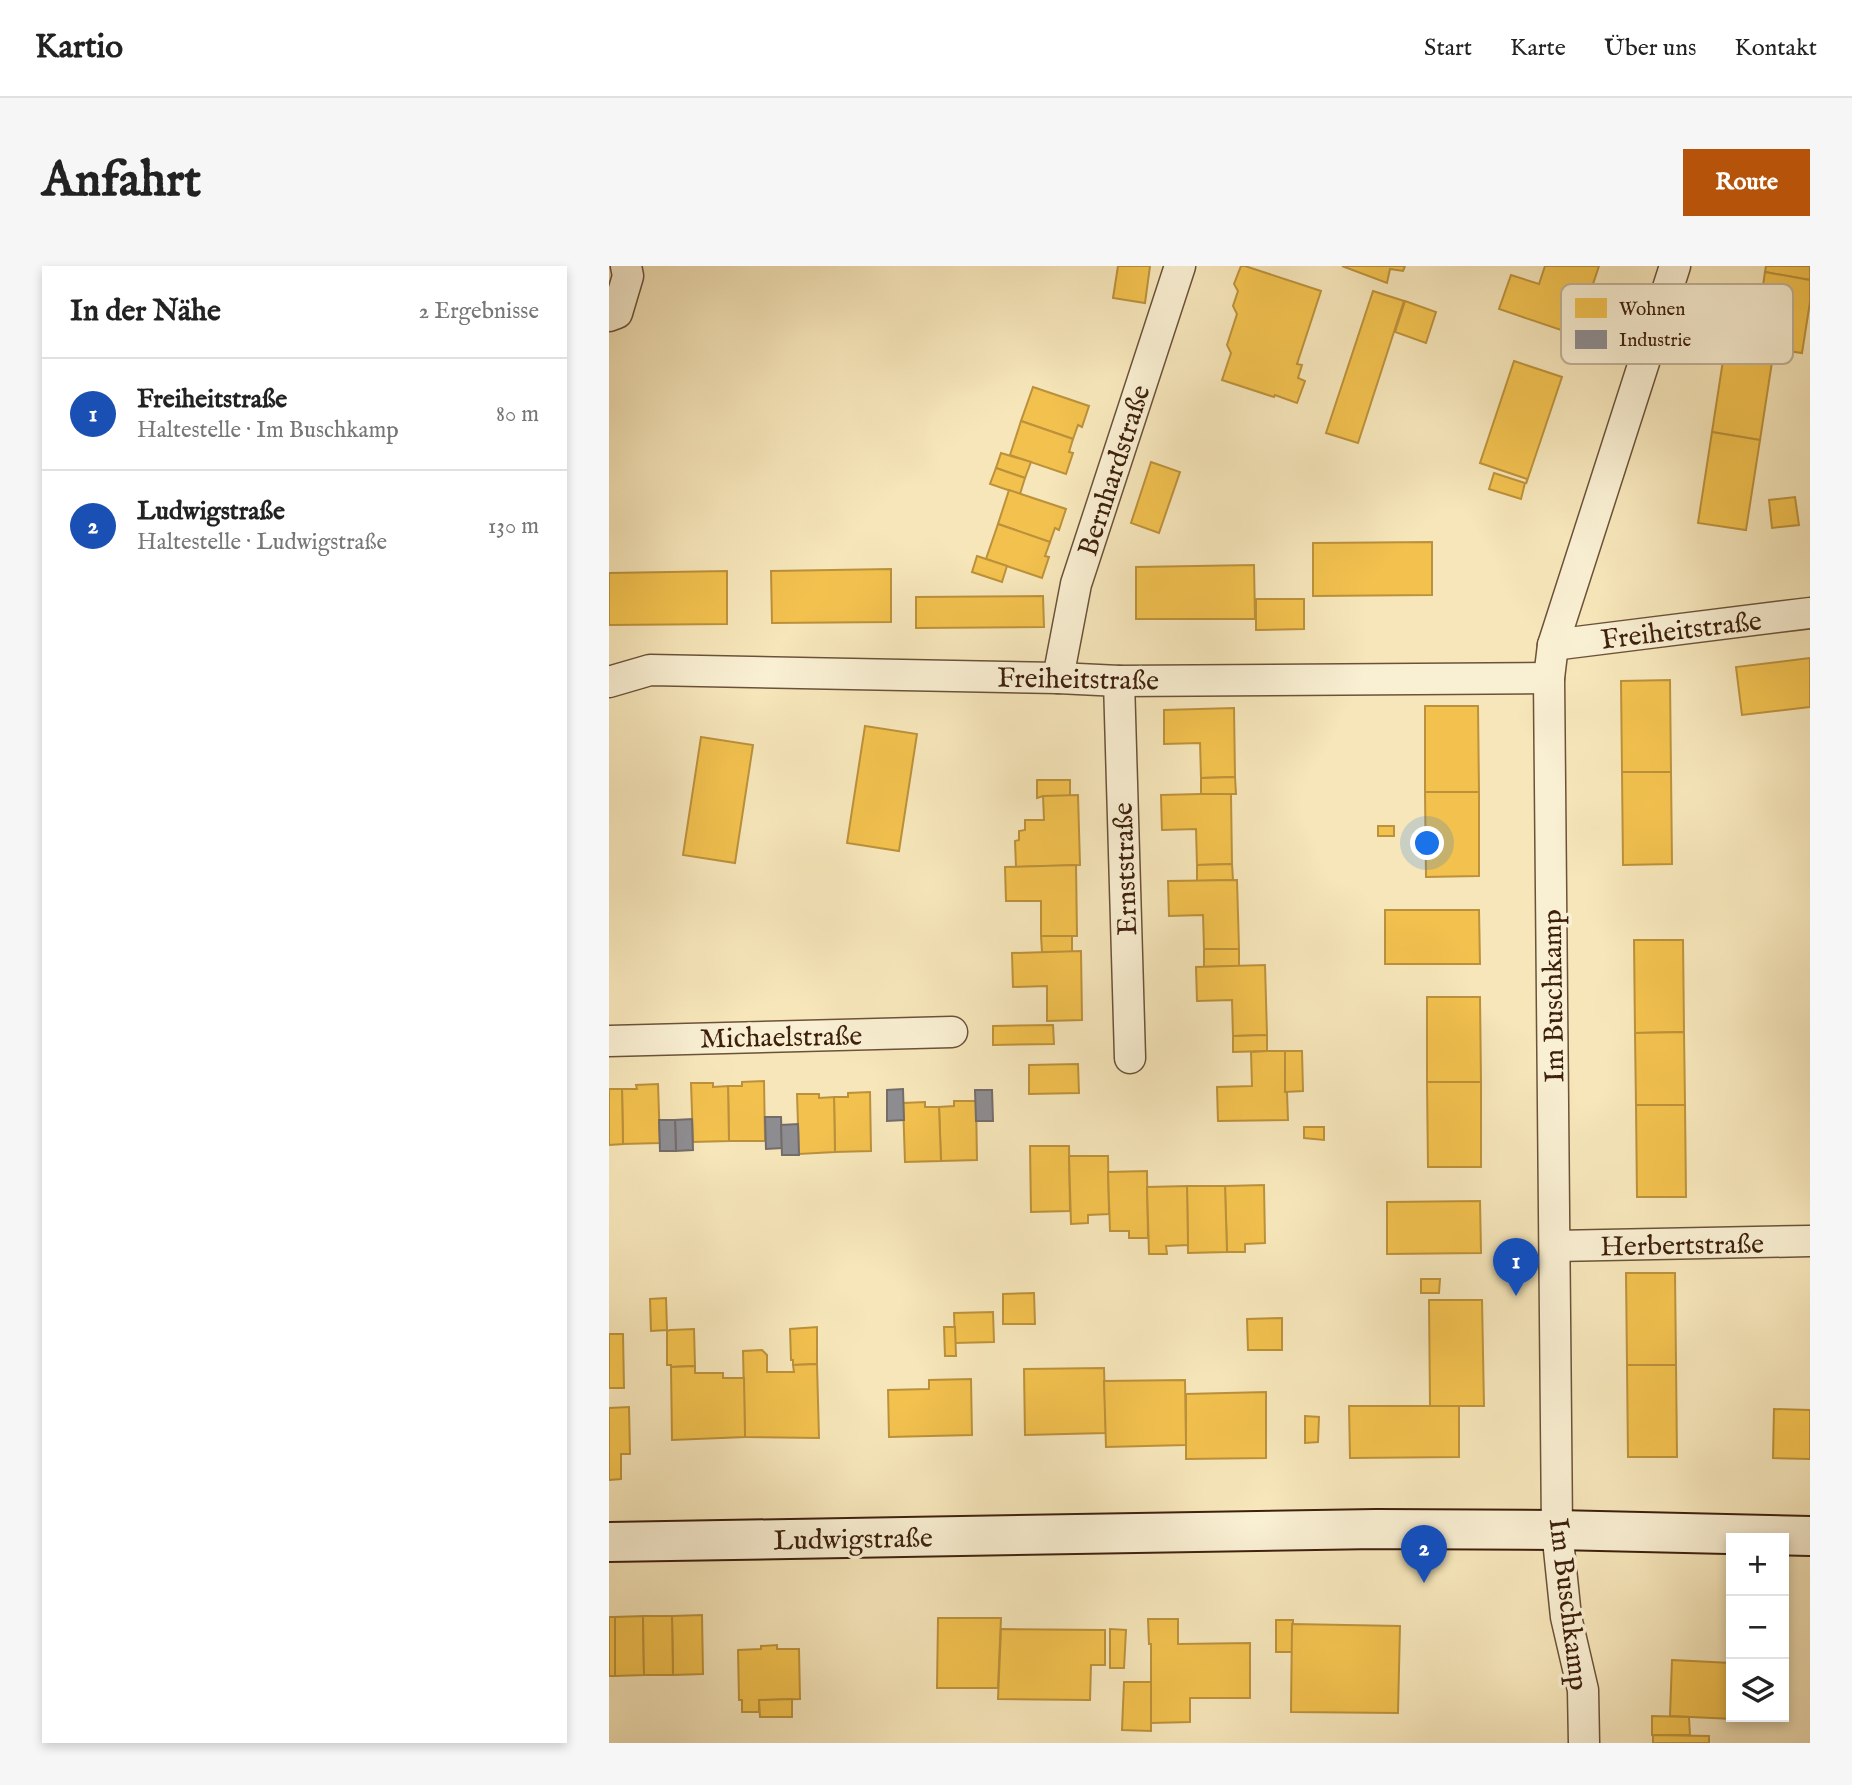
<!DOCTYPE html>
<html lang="de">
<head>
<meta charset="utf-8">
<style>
	:root { --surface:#fff; --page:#f6f6f6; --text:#222; --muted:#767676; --line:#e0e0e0; --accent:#b45309 }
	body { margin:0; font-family:"IM FELL English",serif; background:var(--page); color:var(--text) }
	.controls { position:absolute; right:21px; bottom:21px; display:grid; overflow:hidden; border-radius:0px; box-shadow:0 4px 10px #0003 }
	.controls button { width:63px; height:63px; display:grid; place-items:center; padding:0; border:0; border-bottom:2px solid var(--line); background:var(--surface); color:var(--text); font:35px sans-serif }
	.you { position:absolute; left:819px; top:578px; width:24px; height:24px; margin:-18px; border:5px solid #fff; border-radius:50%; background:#1a73e8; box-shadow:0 0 0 10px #1a73e833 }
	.badge { display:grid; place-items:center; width:46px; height:46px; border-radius:50%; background:var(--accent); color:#fff; font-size:23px; font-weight:700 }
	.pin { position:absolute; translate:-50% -58px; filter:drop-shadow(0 2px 4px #0008) }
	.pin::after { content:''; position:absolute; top:37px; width:24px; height:21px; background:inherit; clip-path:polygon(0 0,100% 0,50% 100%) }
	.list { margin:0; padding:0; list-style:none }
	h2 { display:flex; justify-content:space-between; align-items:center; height:91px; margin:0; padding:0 28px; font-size:30px }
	h2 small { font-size:23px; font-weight:400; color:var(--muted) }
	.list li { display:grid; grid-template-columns:46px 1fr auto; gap:21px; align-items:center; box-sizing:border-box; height:112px; padding:0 28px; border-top:2px solid var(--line) }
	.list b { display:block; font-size:26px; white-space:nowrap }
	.list p { margin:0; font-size:23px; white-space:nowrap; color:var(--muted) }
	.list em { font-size:23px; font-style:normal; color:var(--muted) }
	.icon { flex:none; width:38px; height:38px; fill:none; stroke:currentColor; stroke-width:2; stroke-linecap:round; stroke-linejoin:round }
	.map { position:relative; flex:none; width:1201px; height:1477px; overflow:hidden; border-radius:0px }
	header { display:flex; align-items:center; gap:42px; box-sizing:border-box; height:98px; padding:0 35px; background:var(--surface); border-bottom:2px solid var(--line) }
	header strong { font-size:33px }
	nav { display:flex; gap:38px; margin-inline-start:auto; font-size:24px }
	.intro { display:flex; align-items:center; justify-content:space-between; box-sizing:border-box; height:168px; padding:0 42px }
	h1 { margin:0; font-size:49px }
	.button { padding:18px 32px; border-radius:0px; background:var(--accent); color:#fff; font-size:24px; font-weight:700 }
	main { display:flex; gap:42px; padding:0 42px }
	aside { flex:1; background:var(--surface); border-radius:0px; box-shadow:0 4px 10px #0003 }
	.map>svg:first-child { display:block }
</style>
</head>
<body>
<header>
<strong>Kartio</strong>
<nav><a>Start</a><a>Karte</a><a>Über uns</a><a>Kontakt</a></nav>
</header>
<div class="intro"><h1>Anfahrt</h1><a class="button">Route</a></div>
<main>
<aside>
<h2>In der Nähe<small>2 Ergebnisse</small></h2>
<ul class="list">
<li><span class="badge" style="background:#1a4fb4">1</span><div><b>Freiheitstraße</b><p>Haltestelle · Im Buschkamp</p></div><em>80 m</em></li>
<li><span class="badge" style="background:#1a4fb4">2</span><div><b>Ludwigstraße</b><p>Haltestelle · Ludwigstraße</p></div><em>130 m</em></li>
</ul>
</aside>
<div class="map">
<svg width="1201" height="1477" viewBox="0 0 1201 1477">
	<rect width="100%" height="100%" fill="#f6e6ba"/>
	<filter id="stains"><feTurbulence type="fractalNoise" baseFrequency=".00286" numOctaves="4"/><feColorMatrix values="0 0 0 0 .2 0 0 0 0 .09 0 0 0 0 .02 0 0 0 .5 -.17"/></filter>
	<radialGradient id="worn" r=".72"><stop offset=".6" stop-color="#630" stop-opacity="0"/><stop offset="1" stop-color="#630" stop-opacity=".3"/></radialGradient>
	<g fill="#f2c14e" stroke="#bc913b" stroke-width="2">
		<polygon points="509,0 541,0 536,37 504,32"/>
		<polygon points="632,0 636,0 712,25 688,98 693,99 689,112 696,115 688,137 666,129 665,131 613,114 622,87 618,79 628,48 624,40 629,25 625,18"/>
		<polygon points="733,0 796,0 794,5 781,3 778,17"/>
		<polygon points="936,0 990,0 967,69 890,43 902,9 930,18"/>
		<polygon points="1157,0 1201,0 1201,14 1156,6"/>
		<polygon points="1156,6 1201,14 1201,36 1193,87 1145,80"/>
		<polygon points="764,25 795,35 749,177 717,167"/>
		<polygon points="796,35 827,46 817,77 786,66"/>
		<polygon points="1117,75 1165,83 1151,174 1103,166"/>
		<polygon points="905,95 953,111 917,218 918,213 871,197"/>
		<polygon points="424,121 480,140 473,161 469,159 464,173 412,155"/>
		<polygon points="412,155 464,173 460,186 464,187 457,208 401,189"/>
		<polygon points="1103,166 1151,174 1137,264 1089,257"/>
		<polygon points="392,187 422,196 416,212 387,202"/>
		<polygon points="542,196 571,206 550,267 522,257"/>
		<polygon points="387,202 416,212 411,228 381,218"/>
		<polygon points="885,207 916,217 912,233 880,223"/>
		<polygon points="400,224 457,243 450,264 446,262 441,276 389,258"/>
		<polygon points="1186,231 1190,259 1163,262 1160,234"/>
		<polygon points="389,258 441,276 436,290 440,291 433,312 377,293"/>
		<polygon points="823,276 823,329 704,330 704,277"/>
		<polygon points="368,290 398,300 393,316 363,306"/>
		<polygon points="645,299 646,353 527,353 527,301"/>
		<polygon points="282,303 282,356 163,357 162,305"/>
		<polygon points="118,305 118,358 0,359 0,307"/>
		<polygon points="434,330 435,361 307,362 307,331"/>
		<polygon points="647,333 695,333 695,363 647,364"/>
		<polygon points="1201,392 1201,441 1133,449 1127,401"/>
		<polygon points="1061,414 1062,506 1013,506 1012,415"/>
		<polygon points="816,440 869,440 870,526 816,526"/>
		<polygon points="625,442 626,511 592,512 591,477 555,478 555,444"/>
		<polygon points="256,460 308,468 290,585 238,577"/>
		<polygon points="92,471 144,479 126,597 74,589"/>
		<polygon points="1013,506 1062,506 1063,598 1014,599"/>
		<polygon points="626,511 627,528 592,528 592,512"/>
		<polygon points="428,514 461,514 461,530 434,530 428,532"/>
		<polygon points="816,526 870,526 870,610 817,611"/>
		<polygon points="592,528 622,528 623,598 588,599 587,563 553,564 552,529"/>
		<polygon points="469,529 471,599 407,601 406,575 410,574 410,565 416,564 416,554 435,554 434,530"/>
		<rect x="769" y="560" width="16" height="10"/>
		<polygon points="623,598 624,614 588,615 588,599"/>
		<polygon points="467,599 468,670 432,670 432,635 397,635 396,601"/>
		<polygon points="628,614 630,683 595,683 594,649 560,650 559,615"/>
		<polygon points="776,644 870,644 871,698 776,698"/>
		<polygon points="432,670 463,670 463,686 433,686"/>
		<polygon points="1025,674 1074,674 1075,766 1026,767"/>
		<polygon points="595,683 630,683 630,700 595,701"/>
		<polygon points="472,685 473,754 438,755 438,720 404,721 403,687"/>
		<polygon points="656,699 658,769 624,770 623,734 588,735 587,701"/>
		<polygon points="818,731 871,731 872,816 818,816"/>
		<polygon points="444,759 445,778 384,779 384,760"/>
		<polygon points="1075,766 1076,839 1027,839 1026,767"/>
		<polygon points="658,769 658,785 624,786 624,770"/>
		<polygon points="658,785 676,785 676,826 678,826 679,854 609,855 608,821 643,820 642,786"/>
		<polygon points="676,785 693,785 694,825 676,826"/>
		<polygon points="469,798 470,827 420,828 420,799"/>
		<polygon points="155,815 156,875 120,875 119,820 133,820 133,816"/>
		<polygon points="818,816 872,816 872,901 819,901"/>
		<polygon points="82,817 104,817 104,821 119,820 120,875 84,876"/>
		<polygon points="49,818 51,877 14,878 13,823 28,823 27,819"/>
		<polygon points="0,823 13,823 14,878 0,879"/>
		<polygon points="261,826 262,885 226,886 225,831 239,831 239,827"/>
		<polygon points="188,828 210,828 210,832 225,831 226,886 190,888"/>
		<polygon points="345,835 367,835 368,894 332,895 330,841 345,840"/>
		<polygon points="316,836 316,841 330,841 332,895 296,896 294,837"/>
		<polygon points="1027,839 1076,839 1077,931 1028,931"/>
		<polygon points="695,861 715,861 715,874 695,872"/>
		<polygon points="421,880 460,880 461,945 422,946"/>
		<polygon points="460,890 499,890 500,948 479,949 479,957 462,958"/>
		<polygon points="538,905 539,972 520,972 520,965 501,965 499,906"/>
		<polygon points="655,919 656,977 636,978 636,986 618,986 616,920"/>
		<polygon points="578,920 616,920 618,986 579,987"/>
		<polygon points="578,920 579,979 557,980 558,988 540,988 538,921"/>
		<polygon points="871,935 872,987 778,988 778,936"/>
		<polygon points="1017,1007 1066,1007 1067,1099 1018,1099"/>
		<polygon points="812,1013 831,1013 830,1027 812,1027"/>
		<polygon points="425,1027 426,1058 394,1058 394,1028"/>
		<polygon points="57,1032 58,1064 42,1065 41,1033"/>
		<polygon points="820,1034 873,1034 875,1140 821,1140"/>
		<polygon points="384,1046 385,1076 346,1077 345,1047"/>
		<polygon points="673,1052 673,1084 639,1084 638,1053"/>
		<polygon points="208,1061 208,1098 184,1099 184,1094 182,1094 181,1063"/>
		<polygon points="335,1061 346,1061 347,1090 336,1090"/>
		<polygon points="85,1063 86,1100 62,1101 62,1099 58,1099 58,1065 61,1064"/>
		<polygon points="0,1068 14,1068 15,1122 0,1122"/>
		<polygon points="153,1084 158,1089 158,1106 185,1106 184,1099 208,1098 210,1172 136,1171 134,1085"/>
		<polygon points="1018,1099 1067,1099 1068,1191 1019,1191"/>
		<polygon points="86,1100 86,1107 114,1107 114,1112 135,1112 136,1171 63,1174 62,1101"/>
		<polygon points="495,1102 497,1167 416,1169 415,1103"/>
		<polygon points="362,1113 363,1169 280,1171 279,1124 320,1123 320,1114"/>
		<polygon points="576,1114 577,1179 497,1181 495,1115"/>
		<polygon points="657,1126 657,1192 577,1193 577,1128"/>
		<polygon points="740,1140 850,1140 850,1191 741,1192"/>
		<polygon points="20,1141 21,1188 12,1188 12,1213 0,1214 0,1142"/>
		<polygon points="1165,1143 1201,1144 1201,1193 1164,1192"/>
		<polygon points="696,1150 710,1151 709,1176 696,1177"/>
		<polygon points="93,1349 94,1408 64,1409 63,1350"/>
		<polygon points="34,1350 35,1409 6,1410 6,1351"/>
		<polygon points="34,1350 63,1350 64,1409 35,1409"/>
		<rect x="0" y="1351" width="6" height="59"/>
		<polygon points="329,1352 392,1352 389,1422 328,1422"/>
		<polygon points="539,1353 569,1353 569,1378 641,1377 641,1432 581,1432 581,1456 542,1457 542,1378 540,1378"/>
		<polygon points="667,1354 684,1354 683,1386 667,1386"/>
		<polygon points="683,1358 791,1360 789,1447 682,1446"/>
		<polygon points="392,1363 496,1364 496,1399 482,1399 481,1434 389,1433"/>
		<polygon points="501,1363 517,1364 515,1402 501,1402"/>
		<polygon points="168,1379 168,1383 190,1383 191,1433 150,1434 150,1446 133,1446 133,1434 130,1434 129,1384 152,1383 152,1380"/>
		<polygon points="1063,1394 1122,1397 1122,1451 1145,1451 1145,1454 1061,1450"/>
		<polygon points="515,1416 542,1416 542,1465 513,1464"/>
		<polygon points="183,1433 183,1451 151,1451 150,1434"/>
		<polygon points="1043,1450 1080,1451 1081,1469 1043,1469"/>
		<polygon points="1044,1469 1100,1470 1100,1477 1044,1477"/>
	</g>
	<g fill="#8d8d92" stroke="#756c6a" stroke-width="2">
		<polygon points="294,823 295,854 278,855 278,824"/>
		<polygon points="366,824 383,824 384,855 367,855"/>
		<polygon points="156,851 172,851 173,882 157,883"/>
		<polygon points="83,853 84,884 67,885 66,854"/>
		<polygon points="50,854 66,854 67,885 51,885"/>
		<polygon points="189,858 190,889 173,889 172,859"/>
	</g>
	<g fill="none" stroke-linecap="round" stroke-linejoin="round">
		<defs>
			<g id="minor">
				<polyline points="0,50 8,47 19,10 17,0"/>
				<polyline points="944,379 1201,347"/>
				<polyline points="449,412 467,318 571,0"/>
				<polyline points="510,415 521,792"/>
				<polyline points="0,416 41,404 449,412 510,415 940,412"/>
				<polyline points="0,775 343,766"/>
				<polyline points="946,980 1201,975"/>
				<polyline points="975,1477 974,1424 957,1351 948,1264 940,412 944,379 1066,0"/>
			</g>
			<polyline id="secondary" points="0,1276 767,1263 948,1264 1201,1270"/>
		</defs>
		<use href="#minor" stroke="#6c5239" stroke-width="33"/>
		<use href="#secondary" stroke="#3e200e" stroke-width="42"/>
		<use href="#minor" stroke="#f9efd2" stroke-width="30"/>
		<use href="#secondary" stroke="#f9efd2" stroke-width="38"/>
	</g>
	<g text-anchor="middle" stroke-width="7" stroke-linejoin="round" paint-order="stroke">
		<g font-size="28" fill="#3e200e" stroke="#f9efd2">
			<text transform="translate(504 204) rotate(-72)" y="10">Bernhardstraße</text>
			<text transform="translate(1072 363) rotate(-7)" y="10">Freiheitstraße</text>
			<text transform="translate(469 412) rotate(1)" y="10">Freiheitstraße</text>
			<text transform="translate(515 603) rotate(-92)" y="10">Ernststraße</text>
			<text transform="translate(943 730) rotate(-91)" y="10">Im Buschkamp</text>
			<text transform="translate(172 770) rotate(-1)" y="10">Michaelstraße</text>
			<text transform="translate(1073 978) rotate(-1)" y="10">Herbertstraße</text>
			<text transform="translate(244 1272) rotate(-1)" y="10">Ludwigstraße</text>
			<text transform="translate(961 1338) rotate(83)" y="10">Im Buschkamp</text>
		</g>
	</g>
	<rect x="952" y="18" width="232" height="80" rx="10" fill="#f9efd2" stroke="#c1b197" stroke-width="2"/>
	<rect x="966" y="32" width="32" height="20" fill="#f2c14e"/>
	<rect x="966" y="64" width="32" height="19" fill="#8d8d92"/>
	<g font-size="19" fill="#3e200e">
		<text x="1010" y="49">Wohnen</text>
		<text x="1010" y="80">Industrie</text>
	</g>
	<rect width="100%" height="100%" filter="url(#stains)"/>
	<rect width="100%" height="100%" fill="url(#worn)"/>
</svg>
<div class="controls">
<button>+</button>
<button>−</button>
<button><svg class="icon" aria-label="layers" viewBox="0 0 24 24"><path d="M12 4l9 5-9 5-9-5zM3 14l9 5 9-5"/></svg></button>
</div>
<div class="you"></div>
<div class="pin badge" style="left:907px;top:1030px;background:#1a4fb4">1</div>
<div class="pin badge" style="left:815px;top:1317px;background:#1a4fb4">2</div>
</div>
</main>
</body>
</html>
